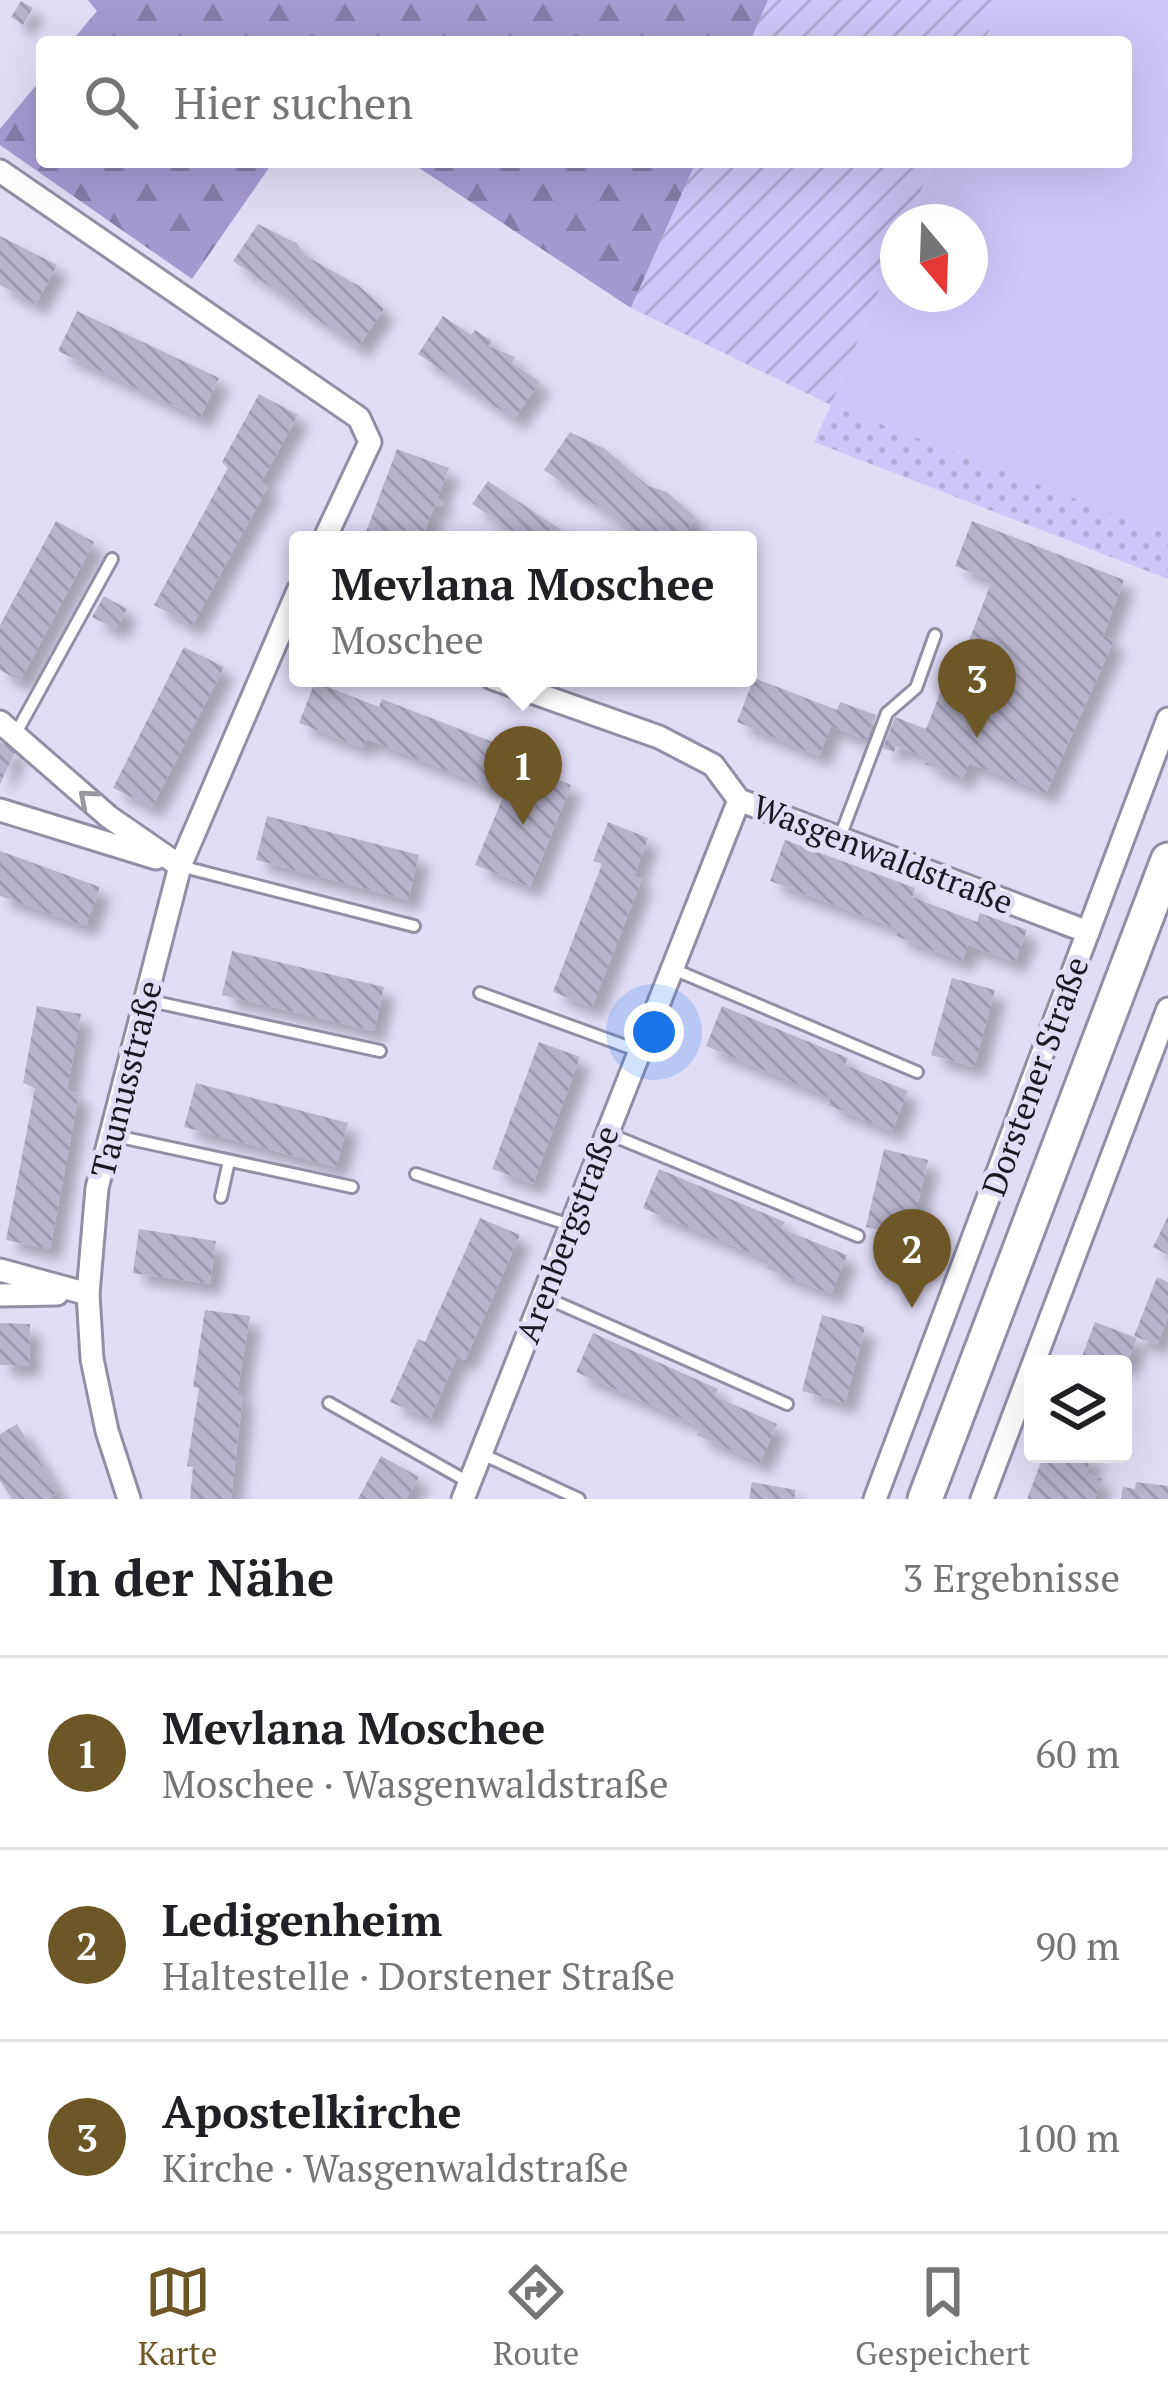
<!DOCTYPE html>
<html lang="de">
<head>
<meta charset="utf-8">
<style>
	:root { --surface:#fff; --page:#f2f2f2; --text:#202124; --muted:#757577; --line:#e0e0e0; --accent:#6e5727 }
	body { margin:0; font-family:"PT Serif",serif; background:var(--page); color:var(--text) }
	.controls { position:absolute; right:36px; bottom:36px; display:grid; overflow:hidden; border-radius:12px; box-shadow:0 12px 48px #0002 }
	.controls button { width:108px; height:108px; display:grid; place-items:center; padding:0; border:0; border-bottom:3px solid var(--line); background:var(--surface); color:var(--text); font:60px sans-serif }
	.compass { position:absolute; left:880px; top:204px; width:108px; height:108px; border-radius:50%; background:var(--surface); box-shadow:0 12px 48px #0002; rotate:161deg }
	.you { position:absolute; left:654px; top:1032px; width:42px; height:42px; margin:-30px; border:9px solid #fff; border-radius:50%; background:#1a73e8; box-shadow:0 0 0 18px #1a73e833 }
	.badge { display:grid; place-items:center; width:78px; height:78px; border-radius:50%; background:var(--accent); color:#fff; font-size:39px; font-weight:700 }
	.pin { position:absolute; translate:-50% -99px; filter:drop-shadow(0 3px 6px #0008) }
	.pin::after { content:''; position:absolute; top:63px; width:42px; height:36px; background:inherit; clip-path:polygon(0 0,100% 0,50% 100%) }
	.popup { position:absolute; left:289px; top:531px; width:468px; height:156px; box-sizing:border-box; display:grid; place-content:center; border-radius:12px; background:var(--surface); filter:drop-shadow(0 3px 9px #0005); font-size:39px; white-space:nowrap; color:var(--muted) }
	.popup b { font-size:45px; color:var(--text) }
	.popup::after { content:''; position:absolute; left:50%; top:100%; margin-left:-24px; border:24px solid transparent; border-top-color:var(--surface) }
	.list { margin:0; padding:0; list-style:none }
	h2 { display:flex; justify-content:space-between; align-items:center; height:156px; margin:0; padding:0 48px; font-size:51px }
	h2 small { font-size:39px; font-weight:400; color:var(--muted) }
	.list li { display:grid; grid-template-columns:78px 1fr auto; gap:36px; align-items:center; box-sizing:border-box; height:192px; padding:0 48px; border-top:3px solid var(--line) }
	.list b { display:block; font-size:45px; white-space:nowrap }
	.list p { margin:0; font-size:39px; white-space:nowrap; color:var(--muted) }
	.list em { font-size:39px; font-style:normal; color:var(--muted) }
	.icon { flex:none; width:66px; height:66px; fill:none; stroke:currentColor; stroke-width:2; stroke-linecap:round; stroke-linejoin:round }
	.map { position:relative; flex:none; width:1168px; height:1499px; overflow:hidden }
	.search { position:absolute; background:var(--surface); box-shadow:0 12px 48px #0002; left:36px; right:36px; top:36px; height:132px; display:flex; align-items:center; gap:30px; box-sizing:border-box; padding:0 42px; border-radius:12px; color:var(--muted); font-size:45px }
	.sheet { height:732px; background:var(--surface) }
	nav { display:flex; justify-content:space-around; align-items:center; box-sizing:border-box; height:168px; border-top:3px solid var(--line); background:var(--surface); font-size:33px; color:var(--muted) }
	nav a { display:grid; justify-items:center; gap:6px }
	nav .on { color:var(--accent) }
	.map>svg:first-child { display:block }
</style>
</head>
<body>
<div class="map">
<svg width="1168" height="1499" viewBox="0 0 1168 1499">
	<defs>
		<pattern id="grass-dots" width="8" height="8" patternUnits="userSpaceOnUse" patternTransform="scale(3)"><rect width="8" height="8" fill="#cfc5f7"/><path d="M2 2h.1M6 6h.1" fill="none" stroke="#b1a8d3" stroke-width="1.8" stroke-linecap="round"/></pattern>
		<pattern id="forest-firs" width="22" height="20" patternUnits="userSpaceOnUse" patternTransform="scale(3)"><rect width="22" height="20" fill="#a59ad0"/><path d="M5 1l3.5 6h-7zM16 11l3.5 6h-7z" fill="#867da8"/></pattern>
		<pattern id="garden-furrows" width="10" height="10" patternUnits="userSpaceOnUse" patternTransform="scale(3)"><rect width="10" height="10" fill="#cfc5f7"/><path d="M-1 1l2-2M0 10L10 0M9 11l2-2" fill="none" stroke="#b1a8d3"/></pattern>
		<pattern id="building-back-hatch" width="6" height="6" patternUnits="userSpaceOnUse" patternTransform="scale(3)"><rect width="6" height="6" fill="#b7b3cd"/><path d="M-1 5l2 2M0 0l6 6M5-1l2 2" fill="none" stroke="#9d99b0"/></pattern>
		<filter id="shadow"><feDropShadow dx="11" dy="11" stdDeviation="6" flood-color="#0004"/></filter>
	</defs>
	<rect width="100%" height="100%" fill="#e1ddf7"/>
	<polygon fill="url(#grass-dots)" points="831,405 1168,534 1168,579 814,442"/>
	<g fill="url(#forest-firs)">
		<polygon points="88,0 768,0 750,42 71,42 97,11"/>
		<polygon points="42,78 42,162 273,162 192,279 0,145 0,129"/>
		<polygon points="410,162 696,162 631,308"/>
	</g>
	<g fill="url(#garden-furrows)">
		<polygon points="768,0 1002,0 984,42 750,42"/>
		<polygon points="696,162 933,162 908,222 898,222 898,245 831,405 631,308"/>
	</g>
	<polygon fill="#cfc5f7" points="1002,0 1168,0 1168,534 831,405 898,245 898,294 970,294 970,222 908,222 933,162 1126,162 1126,42 984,42"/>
	<g fill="url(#building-back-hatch)" filter="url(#shadow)">
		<polygon points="21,1 33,8 23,25 11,17"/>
		<polygon points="258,224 296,243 306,256 359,286 384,309 358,347 233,261"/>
		<polygon points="0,236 57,265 36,304 0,285"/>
		<polygon points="77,311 219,378 200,418 58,351"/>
		<polygon points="443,316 471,335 475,330 492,341 488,346 515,357 512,363 540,382 514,419 418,354"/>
		<polygon points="259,394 298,415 261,482 268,487 192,626 154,605 228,468 222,462"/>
		<polygon points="570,432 605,449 648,486 667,492 696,518 680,540 648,540 544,470"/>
		<polygon points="397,449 449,468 437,499 444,502 442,507 435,505 421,540 363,540"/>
		<polygon points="488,481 576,540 526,540 472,504"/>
		<polygon points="56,521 94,542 20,681 0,670 0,625"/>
		<polygon points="972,521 1124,580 1103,636 1114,640 1046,793 969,763 963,779 925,764 928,758 896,746 894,752 883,748 895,717 926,729 945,680 953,683 992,580 955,566"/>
		<polygon points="104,596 127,609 116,629 92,617"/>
		<polygon points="184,647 224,667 152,807 113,788"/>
		<polygon points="754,678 837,710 840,702 876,715 866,740 831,726 819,756 737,722"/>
		<polygon points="315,682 379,707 382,699 508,748 492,788 367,739 363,748 299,723"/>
		<polygon points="0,742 16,750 0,784"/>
		<polygon points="517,763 571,785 530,887 475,865"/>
		<polygon points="267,816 419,855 408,900 256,860"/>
		<polygon points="608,822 648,838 634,876 642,879 592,1007 553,992 602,864 593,861"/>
		<polygon points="785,840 915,888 912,897 977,922 980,913 1027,930 1015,962 968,945 962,961 896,936 899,929 770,881"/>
		<polygon points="0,851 100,887 86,926 0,896"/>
		<polygon points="232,951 384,987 374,1031 222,995"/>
		<polygon points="952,978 995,990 974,1067 931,1055"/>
		<polygon points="37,1006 81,1014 67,1090 79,1094 50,1249 6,1240 35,1088 23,1083"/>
		<polygon points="722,1006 848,1058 845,1065 908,1091 892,1131 828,1105 831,1098 706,1046"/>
		<polygon points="539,1042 580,1057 533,1184 492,1169"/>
		<polygon points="196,1083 348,1123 336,1167 184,1127"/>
		<polygon points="884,1149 928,1160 910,1237 866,1227"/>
		<polygon points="659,1169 785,1222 782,1229 847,1255 831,1294 766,1268 770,1261 643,1208"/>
		<polygon points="1168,1216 1168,1255 1153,1247"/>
		<polygon points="480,1218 520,1235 465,1360 457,1357 430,1419 390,1402 418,1339 425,1342"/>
		<polygon points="139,1229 216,1241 210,1284 133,1273"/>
		<polygon points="1157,1277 1168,1282 1168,1316 1157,1345 1134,1336"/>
		<polygon points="205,1310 250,1316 237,1394 243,1395 231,1499 190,1499 193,1467 187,1466 199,1388 193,1387"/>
		<polygon points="822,1315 865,1327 845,1403 802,1391"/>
		<polygon points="1095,1322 1137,1338 1123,1374 1123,1364 1079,1364"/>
		<polygon points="0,1323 30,1324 29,1366 0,1365"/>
		<polygon points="593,1333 718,1389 715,1396 777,1424 760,1463 697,1435 701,1427 576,1372"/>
		<polygon points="17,1424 58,1491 49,1499 12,1499 0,1481 0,1434"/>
		<polygon points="1044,1454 1093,1454 1086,1473 1102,1479 1095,1499 1027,1499"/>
		<polygon points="381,1456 419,1477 406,1499 358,1499"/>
		<polygon points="752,1482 796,1490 794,1499 749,1499"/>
		<polygon points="1136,1482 1168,1486 1168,1499 1121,1499 1123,1487 1135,1489"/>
	</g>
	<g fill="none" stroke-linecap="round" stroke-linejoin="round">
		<defs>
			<g id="service">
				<polyline points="16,733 112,559"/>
				<polyline points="840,837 887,713 916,688 935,635"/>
				<polyline points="180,866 414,926"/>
				<polyline points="673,969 917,1072"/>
				<polyline points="480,993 639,1051"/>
				<polyline points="146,1000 380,1051"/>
				<polyline points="609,1134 858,1236"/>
				<polyline points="111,1135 352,1187"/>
				<polyline points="416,1174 570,1225"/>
				<polyline points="221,1197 229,1161"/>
				<polyline points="542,1296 787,1404"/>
				<polyline points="329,1403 470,1483"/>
				<polyline points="482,1454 579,1499"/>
			</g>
			<g id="minor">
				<polyline points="0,171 359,418 370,442 324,540"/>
				<polyline points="492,678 659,737 713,765 739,800 1088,932"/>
				<polyline points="0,722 109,817 180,866"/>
				<polyline points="0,810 156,858"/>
				<polyline points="0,1270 88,1294"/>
				<polyline points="0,1295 57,1294"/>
				<polyline points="129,1499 107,1431 92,1359 88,1294 97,1188 180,866 298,591"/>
				<polyline points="463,1499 739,800"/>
				<polyline points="875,1499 1168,719"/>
				<polyline points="982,1499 1168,1009"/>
			</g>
			<polyline id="secondary" points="925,1499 1168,860"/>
		</defs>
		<use href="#service" stroke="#928ea6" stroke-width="16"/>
		<use href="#minor" stroke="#928ea6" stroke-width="27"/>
		<use href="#secondary" stroke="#928ea6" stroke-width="39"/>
		<use href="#service" stroke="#fff" stroke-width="10"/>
		<use href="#minor" stroke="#fff" stroke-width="21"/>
		<use href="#secondary" stroke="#fff" stroke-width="33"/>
	</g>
	<defs><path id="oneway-chevron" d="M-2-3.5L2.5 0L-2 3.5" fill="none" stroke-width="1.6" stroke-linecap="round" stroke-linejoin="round" transform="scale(3)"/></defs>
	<use stroke="#98979c" href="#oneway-chevron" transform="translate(87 798) rotate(-139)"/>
	<g text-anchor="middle" stroke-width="10" stroke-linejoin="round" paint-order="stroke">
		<g font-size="33" fill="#1a1822" stroke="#e1ddf7">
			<text transform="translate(883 854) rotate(21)" y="12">Wasgenwaldstraße</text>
			<text transform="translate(1035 1076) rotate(-70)" y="12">Dorstener Straße</text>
			<text transform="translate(126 1079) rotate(-76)" y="12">Taunusstraße</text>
			<text transform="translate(567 1234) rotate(-69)" y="12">Arenbergstraße</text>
		</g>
	</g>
</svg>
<div class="controls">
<button><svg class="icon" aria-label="layers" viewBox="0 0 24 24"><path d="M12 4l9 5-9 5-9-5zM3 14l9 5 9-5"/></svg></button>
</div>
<svg class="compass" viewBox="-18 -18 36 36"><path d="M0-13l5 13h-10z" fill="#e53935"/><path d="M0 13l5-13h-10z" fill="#757577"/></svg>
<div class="you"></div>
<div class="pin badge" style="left:523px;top:825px">1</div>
<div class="popup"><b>Mevlana Moschee</b>Moschee</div>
<div class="pin badge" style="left:912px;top:1308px">2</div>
<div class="pin badge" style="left:977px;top:738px">3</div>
<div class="search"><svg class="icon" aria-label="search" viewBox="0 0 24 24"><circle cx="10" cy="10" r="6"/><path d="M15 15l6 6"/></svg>Hier suchen</div>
</div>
<section class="sheet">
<h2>In der Nähe<small>3 Ergebnisse</small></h2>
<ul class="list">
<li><span class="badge">1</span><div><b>Mevlana Moschee</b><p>Moschee · Wasgenwaldstraße</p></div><em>60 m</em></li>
<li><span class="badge">2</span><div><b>Ledigenheim</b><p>Haltestelle · Dorstener Straße</p></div><em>90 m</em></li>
<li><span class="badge">3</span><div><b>Apostelkirche</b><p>Kirche · Wasgenwaldstraße</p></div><em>100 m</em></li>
</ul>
</section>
<nav>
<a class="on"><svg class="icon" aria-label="map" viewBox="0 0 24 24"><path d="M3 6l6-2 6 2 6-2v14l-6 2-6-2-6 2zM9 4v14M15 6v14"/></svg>Karte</a>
<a><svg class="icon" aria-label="directions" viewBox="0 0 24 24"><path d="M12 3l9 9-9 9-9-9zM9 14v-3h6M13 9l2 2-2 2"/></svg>Route</a>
<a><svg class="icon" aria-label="saved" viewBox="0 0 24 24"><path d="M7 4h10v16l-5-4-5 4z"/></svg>Gespeichert</a>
</nav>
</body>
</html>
